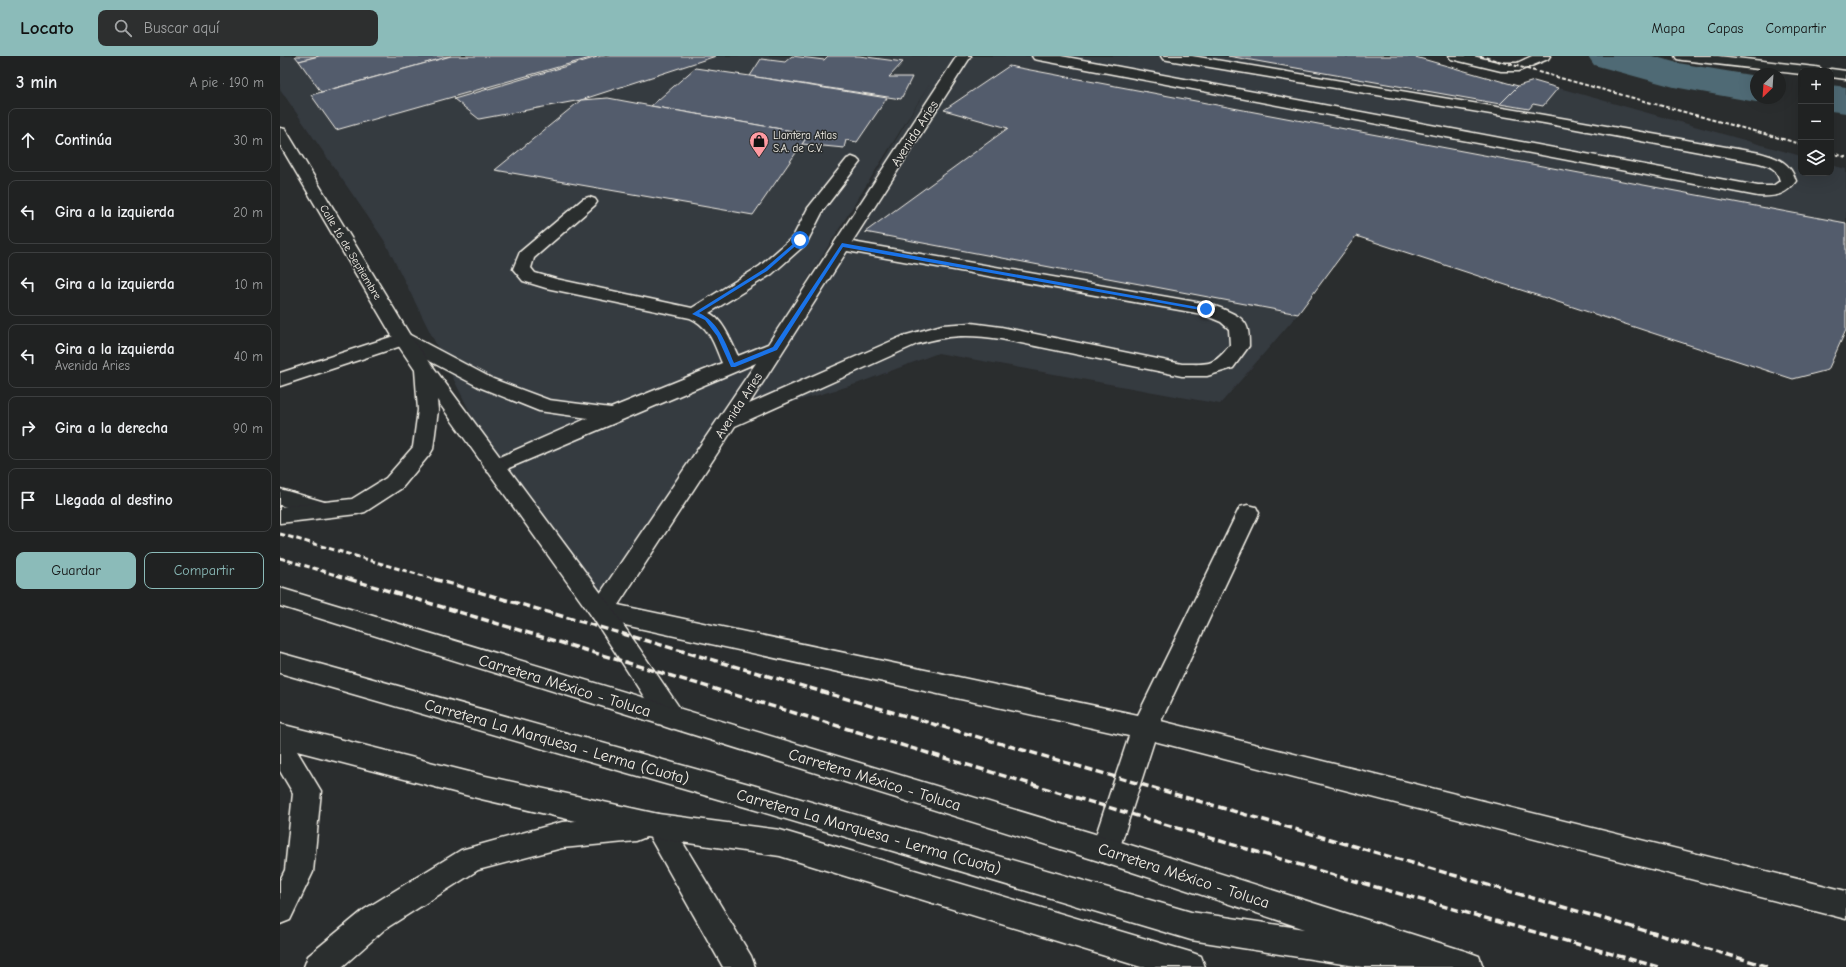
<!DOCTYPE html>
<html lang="es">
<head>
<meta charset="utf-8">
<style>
	:root { --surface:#202222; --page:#2d2f2f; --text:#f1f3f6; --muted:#a2a4a5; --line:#3d3f40; --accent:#8bbbb9 }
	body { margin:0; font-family:"Comic Neue",sans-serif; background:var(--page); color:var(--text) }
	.controls { position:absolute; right:12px; top:12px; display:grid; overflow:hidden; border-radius:8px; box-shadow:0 4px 16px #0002 }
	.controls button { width:36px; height:36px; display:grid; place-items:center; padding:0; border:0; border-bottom:1px solid var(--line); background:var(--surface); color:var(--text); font:20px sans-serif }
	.compass { position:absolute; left:1470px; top:12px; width:36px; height:36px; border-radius:50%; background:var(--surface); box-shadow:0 4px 16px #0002; rotate:205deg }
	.stop { position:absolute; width:12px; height:12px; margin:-9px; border:3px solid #1a73e8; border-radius:50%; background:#fff }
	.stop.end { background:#1a73e8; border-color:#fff; box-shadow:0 1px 4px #0008 }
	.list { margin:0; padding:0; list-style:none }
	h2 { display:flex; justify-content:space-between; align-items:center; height:52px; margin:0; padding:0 16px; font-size:17px }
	h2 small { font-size:13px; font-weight:400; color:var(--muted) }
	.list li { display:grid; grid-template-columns:26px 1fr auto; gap:12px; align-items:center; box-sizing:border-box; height:64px; margin:0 8px 8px; padding:0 8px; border:1px solid var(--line); border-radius:8px }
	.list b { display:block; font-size:15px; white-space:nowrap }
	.list p { margin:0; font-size:13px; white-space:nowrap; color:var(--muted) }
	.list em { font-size:13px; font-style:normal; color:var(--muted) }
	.actions { display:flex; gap:8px; padding:12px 16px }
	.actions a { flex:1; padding:9px 0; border:1px solid var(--accent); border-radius:8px; text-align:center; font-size:14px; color:var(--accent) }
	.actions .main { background:var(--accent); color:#111 }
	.icon { flex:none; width:22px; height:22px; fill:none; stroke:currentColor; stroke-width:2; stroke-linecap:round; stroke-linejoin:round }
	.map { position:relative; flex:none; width:1566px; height:911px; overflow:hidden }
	header { display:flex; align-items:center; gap:24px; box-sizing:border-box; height:56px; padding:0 20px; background:var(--accent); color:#111 }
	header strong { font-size:19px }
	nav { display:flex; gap:22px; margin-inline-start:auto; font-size:14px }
	.search { width:280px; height:36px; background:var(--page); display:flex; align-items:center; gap:10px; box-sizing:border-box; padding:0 14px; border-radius:8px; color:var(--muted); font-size:15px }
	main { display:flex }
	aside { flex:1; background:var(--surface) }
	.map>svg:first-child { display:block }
</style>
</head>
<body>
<header>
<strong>Locato</strong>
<div class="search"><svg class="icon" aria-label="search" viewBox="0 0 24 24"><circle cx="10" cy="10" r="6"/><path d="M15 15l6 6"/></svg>Buscar aquí</div>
<nav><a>Mapa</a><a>Capas</a><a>Compartir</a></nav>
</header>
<main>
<aside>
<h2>3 min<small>A pie · 190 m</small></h2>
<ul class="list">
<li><svg class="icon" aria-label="ahead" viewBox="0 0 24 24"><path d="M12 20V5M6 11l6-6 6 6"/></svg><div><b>Continúa</b></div><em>30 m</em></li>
<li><svg class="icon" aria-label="left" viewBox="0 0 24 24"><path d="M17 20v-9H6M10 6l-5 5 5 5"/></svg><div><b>Gira a la izquierda</b></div><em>20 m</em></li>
<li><svg class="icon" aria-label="left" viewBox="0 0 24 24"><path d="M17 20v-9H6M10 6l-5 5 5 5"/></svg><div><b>Gira a la izquierda</b></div><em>10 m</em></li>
<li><svg class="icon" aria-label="left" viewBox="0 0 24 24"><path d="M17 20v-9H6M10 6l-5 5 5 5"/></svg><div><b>Gira a la izquierda</b><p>Avenida Aries</p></div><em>40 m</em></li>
<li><svg class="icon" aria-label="right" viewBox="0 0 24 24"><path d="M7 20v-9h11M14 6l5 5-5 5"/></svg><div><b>Gira a la derecha</b></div><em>90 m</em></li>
<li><svg class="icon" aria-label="arrive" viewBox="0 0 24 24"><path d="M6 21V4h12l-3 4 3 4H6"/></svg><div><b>Llegada al destino</b></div></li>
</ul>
<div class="actions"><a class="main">Guardar</a><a>Compartir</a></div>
</aside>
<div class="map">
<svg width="1566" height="911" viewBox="0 0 1566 911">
	<rect width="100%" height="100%" fill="#2a2d2e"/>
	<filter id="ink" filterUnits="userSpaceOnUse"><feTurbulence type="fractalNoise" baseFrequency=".025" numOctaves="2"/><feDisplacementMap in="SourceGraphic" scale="8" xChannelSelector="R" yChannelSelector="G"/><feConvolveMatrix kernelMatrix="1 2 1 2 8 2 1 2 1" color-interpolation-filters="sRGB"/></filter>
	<g filter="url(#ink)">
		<polygon fill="#363b41" points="0,0 1133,0 1238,30 1254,25 1521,100 1521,117 1551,117 1551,109 1566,113 1566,274 1548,314 1513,323 1076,180 1018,258 940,348 658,297 576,328 448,365 650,27 321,555 194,364 104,184 0,33"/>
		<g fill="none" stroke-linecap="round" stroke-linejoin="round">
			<g fill="#4f6b74" fill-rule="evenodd">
				<polygon points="1308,0 1372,0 1398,7 1476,20 1476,42 1490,42 1476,46 1394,31 1314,9"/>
				<polygon points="1551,29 1566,31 1566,57 1551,55"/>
			</g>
		</g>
		<g fill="#535b6c" stroke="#f4f1e8">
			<polygon points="15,0 39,0 19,5"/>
			<polygon points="39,0 171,0 41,36 19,5"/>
			<polygon points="171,0 317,0 56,74 31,39"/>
			<polygon points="321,0 436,0 301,44 199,63 174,43"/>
			<polygon points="512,0 544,4 548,0 579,0 623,6 609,21 632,21 621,43 470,20 481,3 505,6"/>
			<polygon points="948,0 1132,0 1238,30 1220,48"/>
			<polygon points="729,10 1566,167 1566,274 1548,314 1513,323 1076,180 1018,258 585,176 728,72 664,54"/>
			<polygon points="415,12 470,20 607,42 577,86 566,84 564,92 522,88 529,78 371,50"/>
			<polygon points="1254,25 1278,32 1263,50 1253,48 1249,53 1220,48 1238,30"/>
			<polygon points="328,42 371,50 529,78 473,159 215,114 301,44"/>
		</g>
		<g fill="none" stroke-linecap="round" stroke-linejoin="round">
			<defs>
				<g id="minor">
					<path d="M677,0H691L572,186L933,249C944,254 963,259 967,271C969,276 969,284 969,290L953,312L927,320H902L721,283C687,278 669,279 637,288L455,370L338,549L858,659L957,457L960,451L968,449L976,451L979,457L881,665L1566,835V863L874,685L839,794L835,803L825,807L815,803L811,794L849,680L313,562L309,555L313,548L476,307L215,418L208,416L204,411L208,406L308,362L259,355L199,331L121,290L0,330V317L123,277L130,279L213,323L269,344L331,352L442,307C434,288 430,271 410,262L266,232L243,225L233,213L240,196L303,143L309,141L315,143L317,146L315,149L254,202L251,212L255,217L276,223L412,252L480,210L513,181L528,152L567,103L572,101L577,103L580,106L544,153L526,188L492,218L429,257C443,263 452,287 458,300L488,288ZM567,195L922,258L941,266L949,273L950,289C933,311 928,308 902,308L721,271L691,267L662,269L623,280L469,348Z"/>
					<path d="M752,0H781L1478,130H1493L1500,125C1497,113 1491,110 1479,107L1264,67L888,4L883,3L881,0H912L1264,59L1480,97C1498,102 1510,106 1516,125C1506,139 1495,141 1478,140L759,4L754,3Z"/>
					<polygon points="1169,0 1193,0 1221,7 1237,7 1252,0 1270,0 1268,3 1239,15 1221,15 1171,3"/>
					<polygon points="1395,0 1438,0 1535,11 1540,12 1542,15 1521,15 1521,18 1402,4 1397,3"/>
					<polygon points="1551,13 1566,15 1566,23 1551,21 1551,15 1545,15"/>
					<polygon points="0,433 48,447 51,453 48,459 40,461 0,449"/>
					<polygon points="378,758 388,762 471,900 475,911 443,911 364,771 368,762"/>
				</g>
				<g id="major">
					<polygon points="0,72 5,73 7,76 131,281 329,548 401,654 405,662 401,670 392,673 383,670 313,562 157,344 158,354 153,393 150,398 122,432 85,456 77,458 0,467 0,451 72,443 106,422 133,391 138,354 135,314 114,283 0,89"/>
					<polygon points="0,668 201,719 378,758 500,774 910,896 921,900 925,911 861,911 500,800 366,781 356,785 282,792 198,814 105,873 62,911 24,911 28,900 85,853 181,794 282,766 296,765 201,743 17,695 41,735 33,816 10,864 0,868 0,824 5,814 13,737 0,715"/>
				</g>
				<polygon id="highway" points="0,532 825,781 1188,896 1199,900 1203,911 1082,911 911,884 469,752 0,617 0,597 469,728 911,856 1025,873 825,807 0,550"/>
			</defs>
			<use href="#minor" stroke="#f4f1e8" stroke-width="3"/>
			<use href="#major" stroke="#f4f1e8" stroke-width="3"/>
			<use href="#highway" stroke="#f4f1e8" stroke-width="3"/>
			<use href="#minor" fill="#2a2d2e" fill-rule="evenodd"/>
			<use href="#major" fill="#2a2d2e" fill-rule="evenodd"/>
			<use href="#highway" fill="#2a2d2e" fill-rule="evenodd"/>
			<g stroke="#f4f1e8" stroke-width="2" stroke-dasharray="4 2" stroke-linecap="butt">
				<polyline points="1200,0 1521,88"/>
				<polyline points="1551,97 1566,101"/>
			</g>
			<g stroke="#f4f1e8" stroke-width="3" stroke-dasharray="5.5 3" stroke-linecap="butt">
				<polyline points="0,478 157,524"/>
				<polyline points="0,502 72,524"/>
			</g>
			<g stroke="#f4f1e8" stroke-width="3.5" stroke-dasharray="8 3.5" stroke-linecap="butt">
				<polyline points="69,523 1057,820 1378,911"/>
				<polyline points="154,523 1490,911"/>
			</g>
		</g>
	</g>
	<path fill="#1a73e8" d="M520,182L521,185L487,215L419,257C439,266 446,288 454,307L493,291L562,187L929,253L926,255L563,191L497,294L455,311H451L437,280L425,264L412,258L484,213Z"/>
	<defs>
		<symbol id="shop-pin" viewBox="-11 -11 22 30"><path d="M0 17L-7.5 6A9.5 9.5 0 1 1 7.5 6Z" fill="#ff9aa2" stroke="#2a2d2e"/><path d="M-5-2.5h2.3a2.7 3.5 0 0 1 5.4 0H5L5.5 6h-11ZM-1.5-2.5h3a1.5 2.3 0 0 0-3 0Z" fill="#111"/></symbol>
	</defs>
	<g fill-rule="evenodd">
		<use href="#shop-pin" x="468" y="74" width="22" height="30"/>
	</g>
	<g text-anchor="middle" stroke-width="3" stroke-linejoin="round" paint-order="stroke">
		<g font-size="11" fill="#f4f1e8" stroke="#2a2d2e" text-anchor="start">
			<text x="493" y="83">Llantera Atlas<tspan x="493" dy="13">S.A. de C.V.</tspan></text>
		</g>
		<g font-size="11" fill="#f4f1e8" stroke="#2a2d2e">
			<text transform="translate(71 196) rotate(59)" y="4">Calle 16 de Septiembre</text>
		</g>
		<g font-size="13" fill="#f4f1e8" stroke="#2a2d2e">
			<text transform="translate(634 77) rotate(-57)" y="5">Avenida Aries</text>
			<text transform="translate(458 349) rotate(-57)" y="5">Avenida Aries</text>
		</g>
		<g font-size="16" fill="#f4f1e8" stroke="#2a2d2e">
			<text transform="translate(285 629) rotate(17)" y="6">Carretera México - Toluca</text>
			<text transform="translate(277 685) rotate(16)" y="6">Carretera La Marquesa - Lerma (Cuota)</text>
			<text transform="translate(595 723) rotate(17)" y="6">Carretera México - Toluca</text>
			<text transform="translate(589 775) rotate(16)" y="6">Carretera La Marquesa - Lerma (Cuota)</text>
			<text transform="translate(904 819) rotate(18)" y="6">Carretera México - Toluca</text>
		</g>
	</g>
</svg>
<div class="controls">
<button>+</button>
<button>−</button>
<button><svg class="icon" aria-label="layers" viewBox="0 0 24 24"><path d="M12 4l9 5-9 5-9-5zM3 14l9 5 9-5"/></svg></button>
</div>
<svg class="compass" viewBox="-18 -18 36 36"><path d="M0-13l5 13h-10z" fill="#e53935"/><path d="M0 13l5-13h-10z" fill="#a2a4a5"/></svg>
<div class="stop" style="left:520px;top:184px"></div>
<div class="stop end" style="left:926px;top:253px"></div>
</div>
</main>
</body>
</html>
